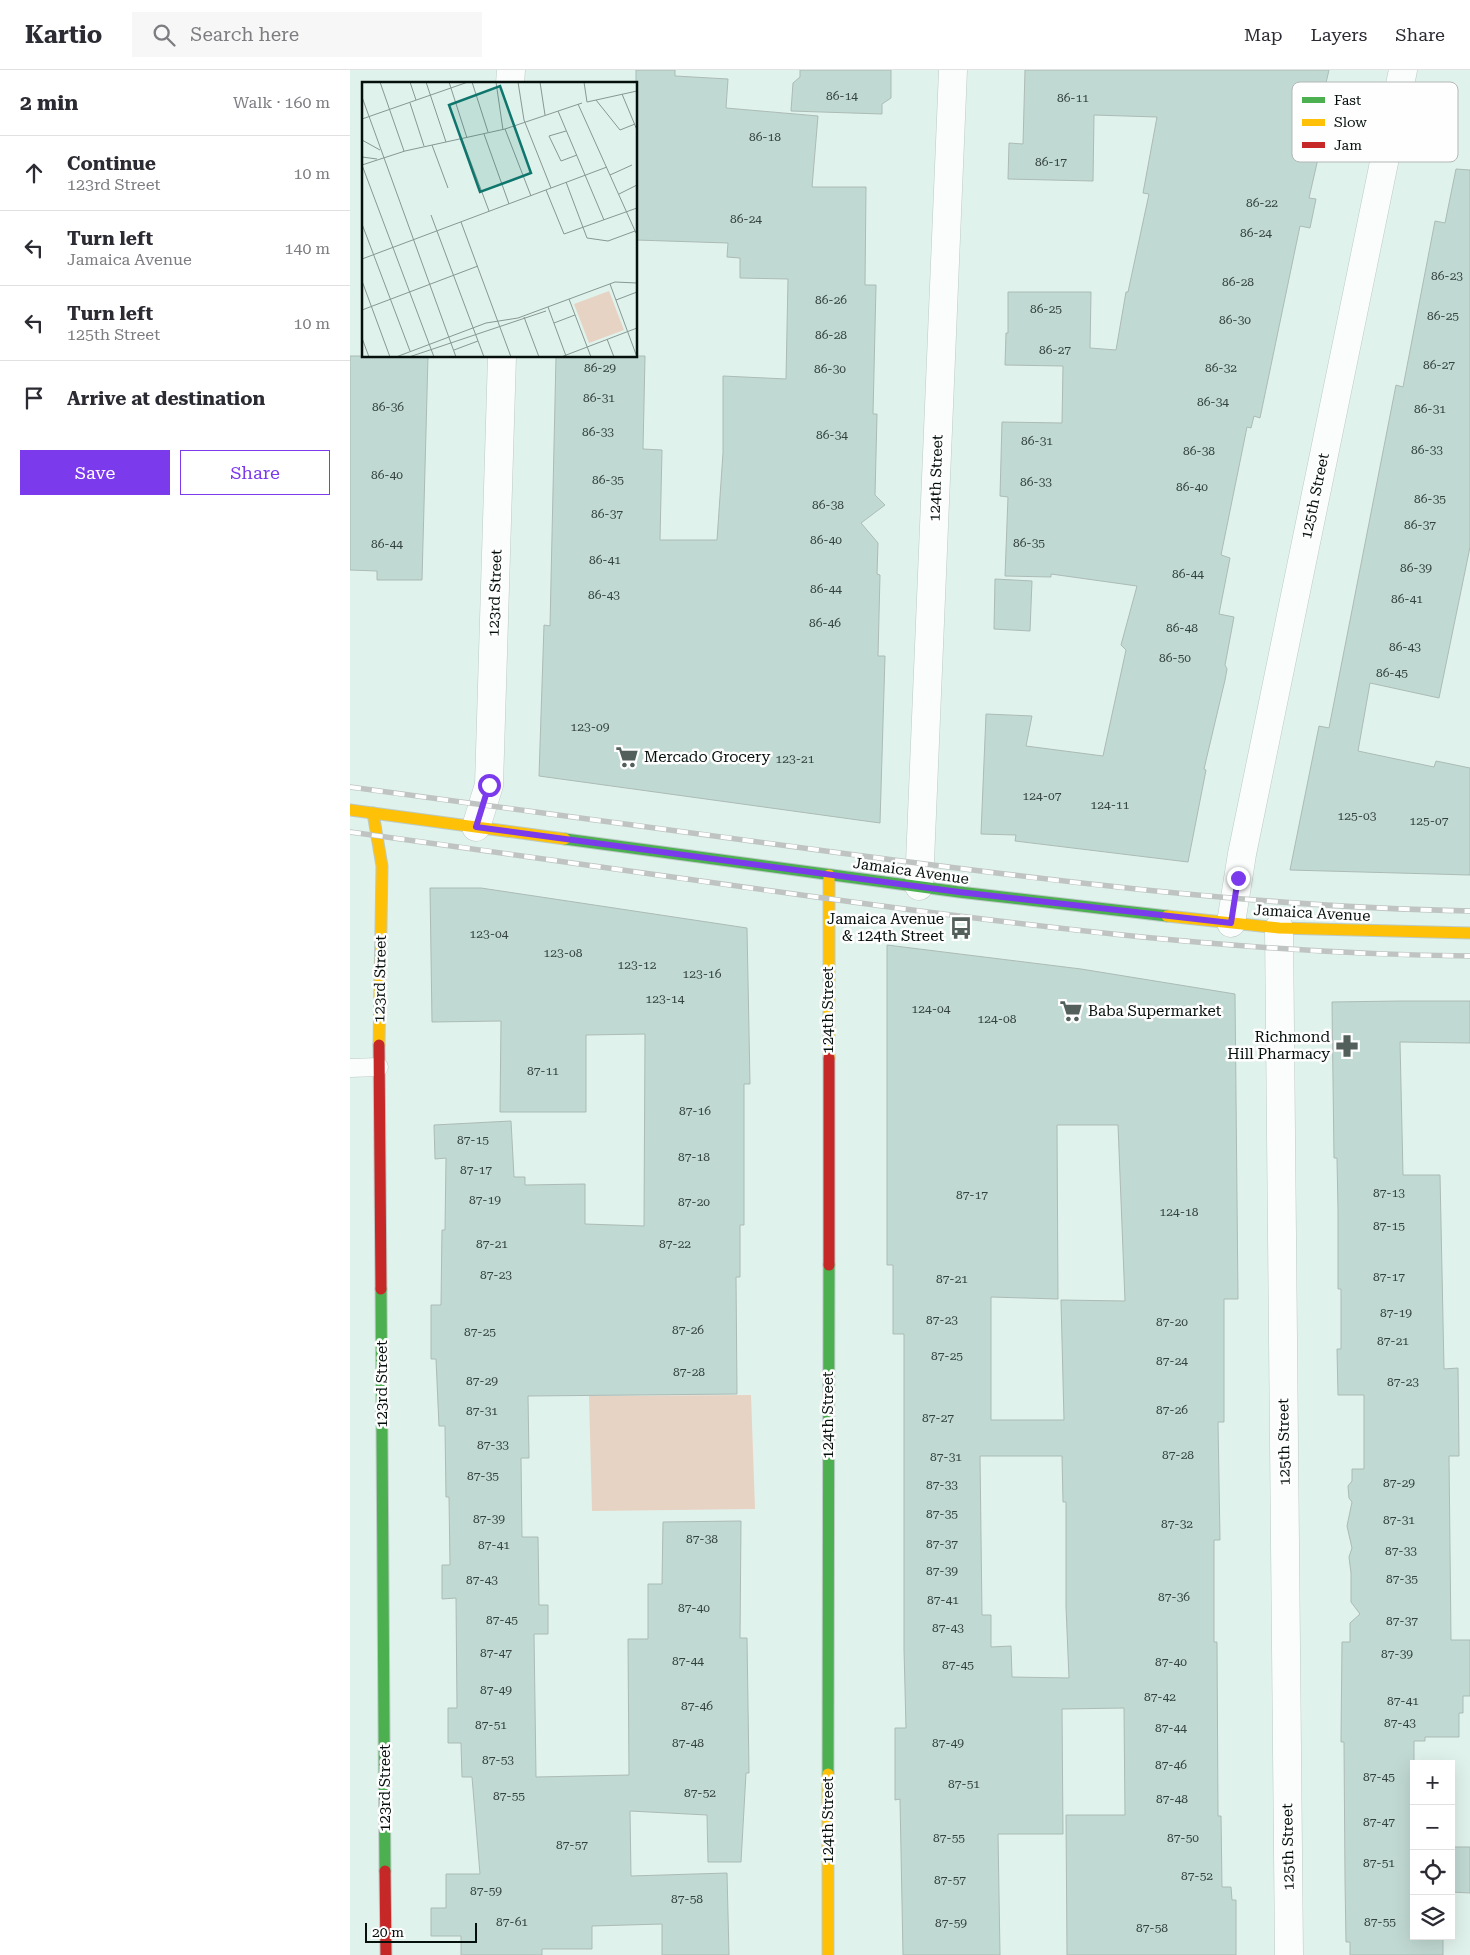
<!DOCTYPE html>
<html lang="en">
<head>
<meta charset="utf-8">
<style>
	:root { --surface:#fff; --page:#f7f7f7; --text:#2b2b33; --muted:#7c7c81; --line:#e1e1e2; --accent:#7c3aed }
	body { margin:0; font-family:"Roboto Serif",serif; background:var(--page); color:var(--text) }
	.controls { position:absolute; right:15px; bottom:15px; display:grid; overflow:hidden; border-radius:0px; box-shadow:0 5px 20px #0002 }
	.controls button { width:45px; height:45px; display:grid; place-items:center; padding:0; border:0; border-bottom:1px solid var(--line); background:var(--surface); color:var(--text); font:25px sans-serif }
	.scale { position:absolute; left:15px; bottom:12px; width:112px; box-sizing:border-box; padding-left:5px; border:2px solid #05100d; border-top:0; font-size:14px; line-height:18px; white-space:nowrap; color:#05100d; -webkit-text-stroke:4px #fefefe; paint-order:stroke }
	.stop { position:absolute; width:15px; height:15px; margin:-11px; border:4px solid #7c3aed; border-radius:50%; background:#fff }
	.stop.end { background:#7c3aed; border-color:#fff; box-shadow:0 1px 5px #0008 }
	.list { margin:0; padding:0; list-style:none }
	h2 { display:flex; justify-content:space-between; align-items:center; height:65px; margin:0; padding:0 20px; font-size:21px }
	h2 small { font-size:16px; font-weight:400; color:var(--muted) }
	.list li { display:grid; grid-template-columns:32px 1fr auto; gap:15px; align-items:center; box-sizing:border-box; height:75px; padding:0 20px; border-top:1px solid var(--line) }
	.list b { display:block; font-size:19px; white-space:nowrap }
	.list p { margin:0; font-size:16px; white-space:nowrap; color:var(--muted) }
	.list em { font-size:16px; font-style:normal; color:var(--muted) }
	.actions { display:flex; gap:10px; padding:15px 20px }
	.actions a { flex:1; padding:11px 0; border:1px solid var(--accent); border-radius:0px; text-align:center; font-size:18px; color:var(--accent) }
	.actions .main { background:var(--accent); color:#fff }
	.icon { flex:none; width:28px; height:28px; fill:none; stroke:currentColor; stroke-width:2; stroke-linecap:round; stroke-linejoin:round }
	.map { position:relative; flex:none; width:1120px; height:1885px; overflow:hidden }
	header { display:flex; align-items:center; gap:30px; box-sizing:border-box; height:70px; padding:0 25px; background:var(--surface); border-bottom:1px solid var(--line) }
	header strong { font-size:24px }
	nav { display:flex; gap:28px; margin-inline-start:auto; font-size:18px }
	.search { width:350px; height:45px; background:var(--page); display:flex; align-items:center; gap:12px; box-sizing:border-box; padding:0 18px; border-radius:0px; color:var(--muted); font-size:19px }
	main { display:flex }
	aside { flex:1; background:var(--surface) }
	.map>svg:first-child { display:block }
</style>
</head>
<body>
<header>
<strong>Kartio</strong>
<div class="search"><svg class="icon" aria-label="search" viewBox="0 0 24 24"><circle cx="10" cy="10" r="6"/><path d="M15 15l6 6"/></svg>Search here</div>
<nav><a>Map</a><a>Layers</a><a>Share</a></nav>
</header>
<main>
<aside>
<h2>2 min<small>Walk · 160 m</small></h2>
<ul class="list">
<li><svg class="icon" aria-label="ahead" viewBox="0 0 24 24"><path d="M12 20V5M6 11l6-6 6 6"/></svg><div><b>Continue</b><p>123rd Street</p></div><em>10 m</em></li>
<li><svg class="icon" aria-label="left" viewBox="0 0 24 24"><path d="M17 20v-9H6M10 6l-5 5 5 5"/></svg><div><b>Turn left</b><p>Jamaica Avenue</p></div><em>140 m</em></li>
<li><svg class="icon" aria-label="left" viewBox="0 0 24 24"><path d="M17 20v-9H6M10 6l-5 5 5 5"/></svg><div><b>Turn left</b><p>125th Street</p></div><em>10 m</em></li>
<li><svg class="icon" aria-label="arrive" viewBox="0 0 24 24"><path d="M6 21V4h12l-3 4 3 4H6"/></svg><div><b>Arrive at destination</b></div></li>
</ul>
<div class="actions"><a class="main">Save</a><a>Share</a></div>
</aside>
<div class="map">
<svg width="1120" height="1885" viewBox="0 0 1120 1885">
	<rect width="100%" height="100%" fill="#e0f2ec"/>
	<polygon fill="#e7d3c4" points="401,1325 405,1439 242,1441 239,1326"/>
	<g fill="#c0d9d2" stroke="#acbbb6" fill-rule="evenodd">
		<polygon points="286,0 325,0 325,6 378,9 376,38 468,46 462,117 516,117 515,215 526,215 523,344 527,344 525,425 535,435 511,453 528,473 527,504 530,505 528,586 535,586 530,753 189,706 194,555 200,556 206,286 295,286 293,379 312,380 310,470 367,470 373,383 373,306 436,309 438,209 390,208 390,188 377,187 378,173 286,170"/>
		<polygon points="450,0 541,0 541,28 532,34 532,44 441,41 443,13 450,7"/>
		<polygon points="675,0 979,0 966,56 975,58 959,128 966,129 960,158 950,156 910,348 904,346 901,358 897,357 871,485 880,488 869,544 884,547 875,595 877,599 875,610 854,699 856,700 838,792 665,771 666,765 631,764 636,644 682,646 676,676 753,686 776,580 771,575 787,516 701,504 701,507 655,506 658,427 650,426 652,352 712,353 713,296 655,295 656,263 658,263 658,222 741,222 740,278 766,280 776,222 778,222 799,124 793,123 807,47 744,45 743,111 658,109 659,73 673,74"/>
		<polygon points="1106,99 1120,100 1120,477 1089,628 1020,613 1008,681 1084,697 1086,691 1120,698 1120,805 940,800 969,656 979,658 1046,315 1053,317 1085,151 1095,153"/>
		<polygon points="0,286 78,286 72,510 27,510 27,501 0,500"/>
		<polygon points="645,509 682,511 680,561 644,559"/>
		<polygon points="80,818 131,818 397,858 400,1014 394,1014 394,1155 390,1155 390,1207 386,1207 387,1324 178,1326 179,1388 171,1388 172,1467 188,1467 189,1535 198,1535 198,1564 184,1564 186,1707 279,1705 278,1569 298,1569 298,1514 312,1514 313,1452 391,1451 390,1568 397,1568 399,1703 396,1703 391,1792 358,1792 357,1745 280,1741 281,1806 377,1803 379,1885 312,1885 312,1854 242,1856 242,1879 192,1879 192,1885 111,1885 111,1866 81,1866 81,1838 96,1838 96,1804 130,1804 122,1707 112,1707 111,1673 98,1673 98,1638 107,1638 106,1528 92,1529 92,1495 100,1495 99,1427 96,1427 95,1356 89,1356 86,1289 81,1289 81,1235 91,1235 92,1160 95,1160 96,1088 85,1089 84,1055 161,1051 164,1107 175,1107 175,1115 235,1114 235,1154 294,1156 295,964 236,965 236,1042 150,1042 151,951 82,952"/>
		<path d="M537,875L731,899L885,924L888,1229H874V1352H868L870,1470H864V1572H867L868,1746H871L872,1817H881L882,1830H886V1885H717L716,1745H775L774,1638L712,1639L713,1764H648L650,1885H553L550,1729L545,1730V1658H556L554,1579V1264H543V1195H537ZM707,1055H768L775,1231L711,1230L714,1350H641V1227L708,1229ZM630,1386H712L713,1432H716V1537L719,1608L662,1607L661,1576L641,1577V1545H632Z"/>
		<polygon points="1050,931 1120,931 1120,973 1050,972 1053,1105 1090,1105 1094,1299 1108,1298 1109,1386 1099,1386 1101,1570 1120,1570 1120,1626 1113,1626 1113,1643 1109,1643 1109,1667 1075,1667 1075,1671 1064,1671 1064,1866 1093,1866 1093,1885 1000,1885 1000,1872 996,1872 995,1810 994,1672 991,1672 992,1572 1000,1572 1000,1553 1010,1544 1001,1532 1001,1503 999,1487 1002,1478 997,1456 1002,1432 999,1428 998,1416 1002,1411 1002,1399 1014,1399 1014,1325 988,1325 987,1279 991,1279 991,1219 988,1219 988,1140 987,1088 984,1088 982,932"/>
		<polygon points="1101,1777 1120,1777 1120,1823 1101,1822"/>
	</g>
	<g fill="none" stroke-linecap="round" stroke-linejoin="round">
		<defs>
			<polyline id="lane" points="0,998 29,997"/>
			<g id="street">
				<polyline points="160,14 161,0"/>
				<polyline points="126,757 139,715 152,286"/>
				<polyline points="569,816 603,0"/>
				<polyline points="881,853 892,784 1053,0"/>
				<polyline points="929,858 939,1885"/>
			</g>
			<g id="fast">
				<polyline points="215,769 609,822 817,846"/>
				<polyline points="31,1219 35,1801"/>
				<polyline points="478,1704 479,1195"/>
			</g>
			<g id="slow">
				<polyline points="0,740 215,769"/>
				<polyline points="23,743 32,796 29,975"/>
				<polyline points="817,846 929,858 1120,863"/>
				<polyline points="479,988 479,805"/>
				<polyline points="478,1885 478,1704"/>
			</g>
			<g id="jam">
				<polyline points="29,975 31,1219"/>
				<polyline points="479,1195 479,988"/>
				<polyline points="35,1801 36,1885"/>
			</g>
		</defs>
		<use href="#lane" stroke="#bccac6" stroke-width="19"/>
		<use href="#street" stroke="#bccac6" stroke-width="29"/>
		<use href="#fast" stroke="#bccac6" stroke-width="13"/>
		<use href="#slow" stroke="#bccac6" stroke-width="13"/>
		<use href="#jam" stroke="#bccac6" stroke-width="13"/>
		<use href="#lane" stroke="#fafdfc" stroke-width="18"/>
		<use href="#street" stroke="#fafdfc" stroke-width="28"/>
		<use href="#fast" stroke="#4caf50" stroke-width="11"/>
		<use href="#slow" stroke="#ffc107" stroke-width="11"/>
		<use href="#jam" stroke="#c62828" stroke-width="11"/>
		<defs>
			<g id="rail">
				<path d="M0,717C161,739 322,760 483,782C694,810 907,837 1120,841"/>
				<path d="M0,762C155,783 311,806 466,827C683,857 901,884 1120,886"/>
			</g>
		</defs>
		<use href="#rail" stroke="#bfc4c2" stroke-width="5.5"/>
		<use href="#rail" stroke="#fefefe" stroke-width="4" stroke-dasharray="11" stroke-linecap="butt"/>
	</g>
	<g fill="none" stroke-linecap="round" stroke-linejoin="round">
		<polyline stroke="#7c3aed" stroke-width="6" points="139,715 126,757 609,822 881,853 888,808"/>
	</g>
	<defs>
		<symbol id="supermarket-bare" viewBox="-9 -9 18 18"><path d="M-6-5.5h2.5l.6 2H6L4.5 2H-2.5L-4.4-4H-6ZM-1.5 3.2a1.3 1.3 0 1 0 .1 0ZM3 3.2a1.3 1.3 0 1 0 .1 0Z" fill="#525f5b" stroke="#fefefe" stroke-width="2.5" paint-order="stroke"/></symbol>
		<symbol id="bus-bare" viewBox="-9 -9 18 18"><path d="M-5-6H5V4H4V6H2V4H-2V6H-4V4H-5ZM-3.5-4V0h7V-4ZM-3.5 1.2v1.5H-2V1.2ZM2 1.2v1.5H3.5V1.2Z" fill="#525f5b" stroke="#fefefe" stroke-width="2.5" paint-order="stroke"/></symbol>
		<symbol id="pharmacy-bare" viewBox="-9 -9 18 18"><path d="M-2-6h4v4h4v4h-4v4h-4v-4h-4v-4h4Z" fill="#525f5b" stroke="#fefefe" stroke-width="2.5" paint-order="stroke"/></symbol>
	</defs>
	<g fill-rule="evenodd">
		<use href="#supermarket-bare" x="261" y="671" width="32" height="32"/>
		<use href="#bus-bare" x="595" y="842" width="32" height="32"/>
		<use href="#supermarket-bare" x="705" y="925" width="32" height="32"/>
		<use href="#pharmacy-bare" x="981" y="960" width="32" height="32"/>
	</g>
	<g text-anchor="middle" stroke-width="5" stroke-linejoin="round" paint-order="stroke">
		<g font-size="12" fill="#34423e">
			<text x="492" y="30">86-14</text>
			<text x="723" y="32">86-11</text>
			<text x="415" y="71">86-18</text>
			<text x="701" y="96">86-17</text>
			<text x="912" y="137">86-22</text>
			<text x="396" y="153">86-24</text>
			<text x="906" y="167">86-24</text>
			<text x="1097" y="210">86-23</text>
			<text x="888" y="216">86-28</text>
			<text x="481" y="234">86-26</text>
			<text x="696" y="243">86-25</text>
			<text x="1093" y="250">86-25</text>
			<text x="885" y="254">86-30</text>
			<text x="481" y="269">86-28</text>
			<text x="705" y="284">86-27</text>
			<text x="1089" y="299">86-27</text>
			<text x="250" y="302">86-29</text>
			<text x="871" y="302">86-32</text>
			<text x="480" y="303">86-30</text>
			<text x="249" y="332">86-31</text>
			<text x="863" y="336">86-34</text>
			<text x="38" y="341">86-36</text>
			<text x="1080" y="343">86-31</text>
			<text x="248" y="366">86-33</text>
			<text x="482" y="369">86-34</text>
			<text x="687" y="375">86-31</text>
			<text x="1077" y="384">86-33</text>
			<text x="849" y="385">86-38</text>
			<text x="37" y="409">86-40</text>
			<text x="258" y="414">86-35</text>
			<text x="686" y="416">86-33</text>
			<text x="842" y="421">86-40</text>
			<text x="1080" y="433">86-35</text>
			<text x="478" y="439">86-38</text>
			<text x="257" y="448">86-37</text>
			<text x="1070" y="459">86-37</text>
			<text x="476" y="474">86-40</text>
			<text x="679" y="477">86-35</text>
			<text x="37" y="478">86-44</text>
			<text x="255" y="494">86-41</text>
			<text x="1066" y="502">86-39</text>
			<text x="838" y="508">86-44</text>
			<text x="476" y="523">86-44</text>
			<text x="254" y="529">86-43</text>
			<text x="1057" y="533">86-41</text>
			<text x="475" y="557">86-46</text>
			<text x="832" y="562">86-48</text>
			<text x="1055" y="581">86-43</text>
			<text x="825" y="592">86-50</text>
			<text x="1042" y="607">86-45</text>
			<text x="240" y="661">123-09</text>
			<text x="445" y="693">123-21</text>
			<text x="692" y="730">124-07</text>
			<text x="760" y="739">124-11</text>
			<text x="1007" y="750">125-03</text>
			<text x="1079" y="755">125-07</text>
			<text x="139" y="868">123-04</text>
			<text x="213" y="887">123-08</text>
			<text x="287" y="899">123-12</text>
			<text x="352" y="908">123-16</text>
			<text x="315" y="933">123-14</text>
			<text x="581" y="943">124-04</text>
			<text x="647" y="953">124-08</text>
			<text x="193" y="1005">87-11</text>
			<text x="345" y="1045">87-16</text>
			<text x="123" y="1074">87-15</text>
			<text x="344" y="1091">87-18</text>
			<text x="126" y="1104">87-17</text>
			<text x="1039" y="1127">87-13</text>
			<text x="622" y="1129">87-17</text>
			<text x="135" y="1134">87-19</text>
			<text x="344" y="1136">87-20</text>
			<text x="829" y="1146">124-18</text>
			<text x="1039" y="1160">87-15</text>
			<text x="142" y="1178">87-21</text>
			<text x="325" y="1178">87-22</text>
			<text x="146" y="1209">87-23</text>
			<text x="1039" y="1211">87-17</text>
			<text x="602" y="1213">87-21</text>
			<text x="1046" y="1247">87-19</text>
			<text x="592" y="1254">87-23</text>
			<text x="822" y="1256">87-20</text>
			<text x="338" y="1264">87-26</text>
			<text x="130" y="1266">87-25</text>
			<text x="1043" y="1275">87-21</text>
			<text x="597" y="1290">87-25</text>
			<text x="822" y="1295">87-24</text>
			<text x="339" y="1306">87-28</text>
			<text x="132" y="1315">87-29</text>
			<text x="1053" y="1316">87-23</text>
			<text x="822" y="1344">87-26</text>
			<text x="132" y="1345">87-31</text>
			<text x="588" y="1352">87-27</text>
			<text x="143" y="1379">87-33</text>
			<text x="828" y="1389">87-28</text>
			<text x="596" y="1391">87-31</text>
			<text x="133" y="1410">87-35</text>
			<text x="1049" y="1417">87-29</text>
			<text x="592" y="1419">87-33</text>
			<text x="592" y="1448">87-35</text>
			<text x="139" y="1453">87-39</text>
			<text x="1049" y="1454">87-31</text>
			<text x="827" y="1458">87-32</text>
			<text x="352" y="1473">87-38</text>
			<text x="592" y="1478">87-37</text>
			<text x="144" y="1479">87-41</text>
			<text x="1051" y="1485">87-33</text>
			<text x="592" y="1505">87-39</text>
			<text x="1052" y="1513">87-35</text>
			<text x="132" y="1514">87-43</text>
			<text x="824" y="1531">87-36</text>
			<text x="593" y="1534">87-41</text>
			<text x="344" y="1542">87-40</text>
			<text x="152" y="1554">87-45</text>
			<text x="1052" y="1555">87-37</text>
			<text x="598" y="1562">87-43</text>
			<text x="146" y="1587">87-47</text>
			<text x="1047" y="1588">87-39</text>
			<text x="338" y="1595">87-44</text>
			<text x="821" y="1596">87-40</text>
			<text x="608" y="1599">87-45</text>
			<text x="146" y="1624">87-49</text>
			<text x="810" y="1631">87-42</text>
			<text x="1053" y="1635">87-41</text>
			<text x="347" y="1640">87-46</text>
			<text x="1050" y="1657">87-43</text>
			<text x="141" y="1659">87-51</text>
			<text x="821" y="1662">87-44</text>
			<text x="338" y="1677">87-48</text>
			<text x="598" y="1677">87-49</text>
			<text x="148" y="1694">87-53</text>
			<text x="821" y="1699">87-46</text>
			<text x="1029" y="1711">87-45</text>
			<text x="614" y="1718">87-51</text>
			<text x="350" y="1727">87-52</text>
			<text x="159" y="1730">87-55</text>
			<text x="822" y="1733">87-48</text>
			<text x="1029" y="1756">87-47</text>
			<text x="599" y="1772">87-55</text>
			<text x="833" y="1772">87-50</text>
			<text x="222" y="1779">87-57</text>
			<text x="1029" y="1797">87-51</text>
			<text x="847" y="1810">87-52</text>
			<text x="600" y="1814">87-57</text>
			<text x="136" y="1825">87-59</text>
			<text x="337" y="1833">87-58</text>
			<text x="162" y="1856">87-61</text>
			<text x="1030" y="1856">87-55</text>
			<text x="601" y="1857">87-59</text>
			<text x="802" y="1862">87-58</text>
		</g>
		<g font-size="15" fill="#05100d" stroke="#fefefe">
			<text transform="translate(586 408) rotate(-88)" y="5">124th Street</text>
			<text transform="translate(965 426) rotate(-78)" y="5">125th Street</text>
			<text transform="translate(145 523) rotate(-88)" y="5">123rd Street</text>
			<text transform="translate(561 801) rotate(8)" y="5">Jamaica Avenue</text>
			<text transform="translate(962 843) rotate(3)" y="5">Jamaica Avenue</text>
			<text transform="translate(30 909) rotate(-89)" y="5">123rd Street</text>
			<text transform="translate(478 940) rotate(-90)" y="5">124th Street</text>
			<text transform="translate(32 1314) rotate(-90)" y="5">123rd Street</text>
			<text transform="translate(478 1345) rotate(-90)" y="5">124th Street</text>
			<text transform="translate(934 1372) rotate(-91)" y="5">125th Street</text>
			<text transform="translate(35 1718) rotate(-90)" y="5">123rd Street</text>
			<text transform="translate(478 1750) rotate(-90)" y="5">124th Street</text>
			<text transform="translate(938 1777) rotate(-91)" y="5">125th Street</text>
		</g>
		<g font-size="15" fill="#05100d" stroke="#fefefe" text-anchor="start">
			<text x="294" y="692">Mercado Grocery</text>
			<text x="594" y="854" text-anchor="end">Jamaica Avenue<tspan x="594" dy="17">&amp; 124th Street</tspan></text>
			<text x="738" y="946">Baba Supermarket</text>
			<text x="980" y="972" text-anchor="end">Richmond<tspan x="980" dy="17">Hill Pharmacy</tspan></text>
		</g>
	</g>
	<g transform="translate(12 12)">
		<rect width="275" height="275" fill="#e0f2ec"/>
		<path d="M247,209L262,248L227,261L212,222Z" fill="#e7d3c4"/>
		<path fill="none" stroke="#889893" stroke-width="1" d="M18,0L42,69M48,0L54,18M64,0L84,60M87,0L105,56M110,0L126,50M134,0L141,48M156,0L162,38L189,106M178,0L183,33M222,0L225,20M260,12L275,48M0,15L94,275M234,18L258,48L273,42M225,20L275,9M48,21L62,64M216,22L274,151M196,29L242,138M0,37L106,0M143,47L169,114M204,49L187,54L199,79L215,73M122,52L147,122M100,57L127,129M0,58L18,68M70,63L86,106M0,75L15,77M0,83L72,275M0,83L43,69L143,47L220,21M248,93L270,83M204,100L225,156L246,159L273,149M184,108L202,152L275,126M257,112L275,103M69,133L122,275M99,140L149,275M0,142L48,269M0,177L245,85M0,199L28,275M248,202L275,275M207,217L229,275M254,218L275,210M186,225L204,274M0,228L116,184M162,235L177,275M192,241L213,233M0,256L7,275M245,257L252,275M92,268L116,259M34,275L124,241L156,236L253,200L275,201M47,275L184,229M199,275L275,246"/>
		<path fill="#0f766e" fill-opacity="0.15" stroke="#0f766e" stroke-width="2.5" d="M138,4L169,91L118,110L87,23Z"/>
		<rect width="275" height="275" fill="none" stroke="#05100d" stroke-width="2.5"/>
	</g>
	<rect x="942" y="12" width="166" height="80" rx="8" fill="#fefefe" stroke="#b3b7b6" stroke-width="1"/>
	<rect x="952" y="27" width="23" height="6" fill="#4caf50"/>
	<rect x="952" y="49" width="23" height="7" fill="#ffc107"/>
	<rect x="952" y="72" width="23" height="6" fill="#c62828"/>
	<g font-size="14" fill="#05100d">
		<text x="984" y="35">Fast</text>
		<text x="984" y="57">Slow</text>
		<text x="984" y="80">Jam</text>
	</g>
</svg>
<div class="controls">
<button>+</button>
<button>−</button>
<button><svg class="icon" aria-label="locate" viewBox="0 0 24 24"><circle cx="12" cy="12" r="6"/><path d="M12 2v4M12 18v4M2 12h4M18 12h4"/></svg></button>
<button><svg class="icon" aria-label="layers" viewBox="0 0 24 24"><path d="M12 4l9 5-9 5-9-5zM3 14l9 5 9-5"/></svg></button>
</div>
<div class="scale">20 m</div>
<div class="stop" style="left:139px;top:715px"></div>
<div class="stop end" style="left:888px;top:808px"></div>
</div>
</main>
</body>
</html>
